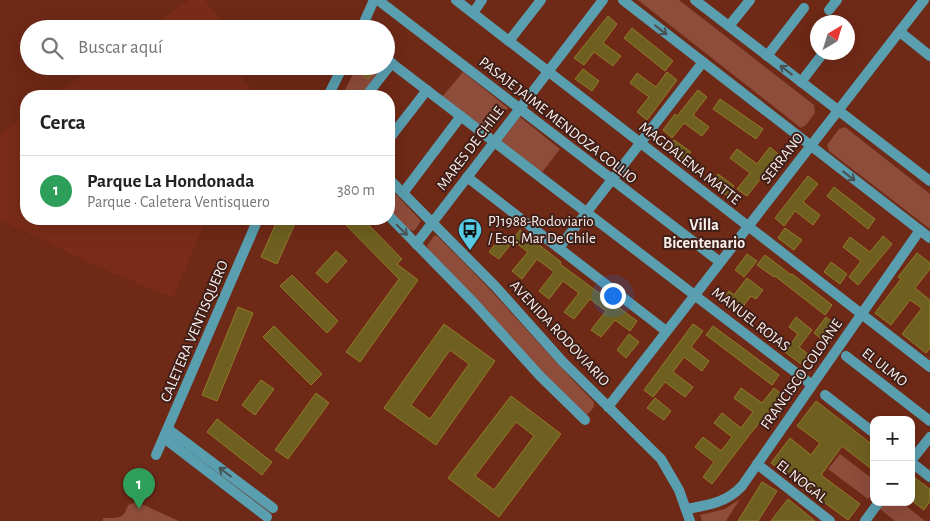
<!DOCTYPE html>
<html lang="es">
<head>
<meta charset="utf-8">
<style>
	:root { --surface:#fff; --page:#f6f6f6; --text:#222; --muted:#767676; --line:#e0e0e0; --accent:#2563eb }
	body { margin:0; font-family:"Alegreya Sans",sans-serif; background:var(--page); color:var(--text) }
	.controls { position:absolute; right:15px; bottom:15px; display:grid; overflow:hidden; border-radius:10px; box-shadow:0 5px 20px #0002 }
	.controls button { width:45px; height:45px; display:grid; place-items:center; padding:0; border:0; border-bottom:1px solid var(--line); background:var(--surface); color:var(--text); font:25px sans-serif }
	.compass { position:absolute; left:810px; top:15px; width:45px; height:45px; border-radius:50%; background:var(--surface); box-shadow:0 5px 20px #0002; rotate:38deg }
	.you { position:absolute; left:612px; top:295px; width:18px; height:18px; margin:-12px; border:4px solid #fff; border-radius:50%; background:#1a73e8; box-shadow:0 0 0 8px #1a73e833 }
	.badge { display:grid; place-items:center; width:32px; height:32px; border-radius:50%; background:var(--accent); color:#fff; font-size:16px; font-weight:700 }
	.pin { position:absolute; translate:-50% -41px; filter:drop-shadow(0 1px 2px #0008) }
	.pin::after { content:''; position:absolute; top:26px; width:18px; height:15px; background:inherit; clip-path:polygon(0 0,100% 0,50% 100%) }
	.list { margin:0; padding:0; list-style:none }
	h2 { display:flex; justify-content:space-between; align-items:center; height:65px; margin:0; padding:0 20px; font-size:21px }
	h2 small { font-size:16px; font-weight:400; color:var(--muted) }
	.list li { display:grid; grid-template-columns:32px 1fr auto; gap:15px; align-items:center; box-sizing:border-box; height:70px; padding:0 20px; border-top:1px solid var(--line) }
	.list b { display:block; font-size:19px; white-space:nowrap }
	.list p { margin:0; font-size:16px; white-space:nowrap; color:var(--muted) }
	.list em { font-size:16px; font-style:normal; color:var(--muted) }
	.icon { flex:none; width:28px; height:28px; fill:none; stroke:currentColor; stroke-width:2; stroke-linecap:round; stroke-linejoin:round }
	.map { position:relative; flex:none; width:930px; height:521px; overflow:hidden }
	.search { position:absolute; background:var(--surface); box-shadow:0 5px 20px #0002; left:20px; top:20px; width:375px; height:55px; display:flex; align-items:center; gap:12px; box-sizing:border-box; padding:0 18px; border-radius:28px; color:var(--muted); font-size:19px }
	.panel { position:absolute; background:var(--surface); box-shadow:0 5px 20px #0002; left:20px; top:90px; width:375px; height:135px; border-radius:20px }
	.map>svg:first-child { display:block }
</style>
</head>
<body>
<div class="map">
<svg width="930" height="521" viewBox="0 0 930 521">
	<rect width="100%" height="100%" fill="#6f2917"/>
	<g fill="#7b2c19">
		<polygon points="189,0 205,0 227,29 148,29"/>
		<polygon points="95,66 233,66 256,96 53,96"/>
		<polygon points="26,115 26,219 206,219 173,298 99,267 0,220 0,134"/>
	</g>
	<g fill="#8e4c3b">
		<polygon points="638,0 679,0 814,105 815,113 806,125 801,128"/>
		<polygon points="357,66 385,66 361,96 342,96"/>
		<polygon points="463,72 508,108 487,134 442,97"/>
		<polygon points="520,117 560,149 540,175 499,142"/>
		<polygon points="845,127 930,194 930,229 829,151 827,145 839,129"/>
		<polygon points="389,187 421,221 414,231 407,229 389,211"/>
		<path d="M434,236H437C493,289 541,348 594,402V407L588,414L585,415L528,358L429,250L427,246Z"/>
		<polygon points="840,454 874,480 874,492 868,499 828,469"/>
		<polygon points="740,499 726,521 702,521 700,515 725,509"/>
		<path d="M137,502L179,521H103V518C117,518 124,520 128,505Z"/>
		<polygon points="885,502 901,502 925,521 895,521 880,509"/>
	</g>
	<g fill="#6f6021" stroke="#917c28" fill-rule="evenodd">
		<polygon points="608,16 617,24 603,43 621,56 613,66 594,52 584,65 574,58"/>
		<polygon points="632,28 673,61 665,71 624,38"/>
		<polygon points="367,66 377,66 368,79 362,74"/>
		<polygon points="583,69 599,81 592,91 575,79"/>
		<polygon points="667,72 677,80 647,120 637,112 649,97 630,83 637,73 656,87"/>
		<polygon points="698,90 707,97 693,115 709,127 702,136 684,123 672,138 663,130 675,114 677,116"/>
		<polygon points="720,99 763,129 756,139 713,109"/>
		<polygon points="674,140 691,152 683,162 667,149"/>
		<polygon points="770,147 779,155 747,196 737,189 750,173 730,158 737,149 757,164"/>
		<polygon points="718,174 734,186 727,196 710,183"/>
		<polygon points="808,176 818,184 803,202 820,215 813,225 795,211 784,226 775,218"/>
		<polygon points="834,187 875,219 868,229 827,196"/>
		<polygon points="278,219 297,219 277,264 261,257"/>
		<polygon points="340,219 363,219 402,259 397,264 418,280 360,362 346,352 399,279"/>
		<polygon points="785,228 802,240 794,250 778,238"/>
		<polygon points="520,230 561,262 560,264 637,321 630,331 615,320 601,337 591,330 606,311 590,299 574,319 564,312 579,293 563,281 549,299 539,291 554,272 537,259 522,279 512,271 528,252 512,240"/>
		<polygon points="502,236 511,244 499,259 489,252"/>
		<polygon points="883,236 892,244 858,285 849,277 861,261 843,247 850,237 870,252"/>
		<polygon points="336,251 347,261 327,283 316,273"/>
		<polygon points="917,253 930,263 930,269 915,288 930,300 930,348 926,353 902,334 922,308 910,300 891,325 875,313 901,279 898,277"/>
		<polygon points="747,254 757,261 744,277 735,270"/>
		<polygon points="765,255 791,275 792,274 832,305 825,315 775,276 774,277 757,265"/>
		<polygon points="831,262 847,274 840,284 824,272"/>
		<polygon points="292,275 338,321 327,333 280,286"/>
		<polygon points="747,278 763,290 756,299 751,296 738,313 722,301 729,291 734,295"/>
		<polygon points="238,307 253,313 217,401 202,395"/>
		<polygon points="796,317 812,330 799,347 808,354 801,364 785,352 798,334 789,327"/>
		<polygon points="826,317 836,325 824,341 814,333"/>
		<path d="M444,324L495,361L436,445L384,408ZM450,350L469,364L430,419L411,405Z"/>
		<polygon points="693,324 703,331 691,347 709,361 702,371 684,357 673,372 693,387 685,397 665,382 653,397 644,390"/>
		<polygon points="274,326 322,374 311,385 263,337"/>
		<polygon points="713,326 779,375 772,385 706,335"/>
		<polygon points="629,334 639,342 626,358 617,350"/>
		<polygon points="261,380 274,389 255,415 242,405"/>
		<polygon points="741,388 762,403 774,388 783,395 750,434 712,484 703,477 714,462 695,447 703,437 721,451 732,437 714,423 722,413 741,428 753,412 734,398"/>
		<polygon points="316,393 329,403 288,459 275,450"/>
		<path d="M511,396L561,434L499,517L448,478ZM516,422L534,436L494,490L475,476Z"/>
		<polygon points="655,398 671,411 664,420 647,408"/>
		<polygon points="816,401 874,446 874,471 842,446 821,475 860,504 848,520 771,463 790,438 811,455 820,443 797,426"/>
		<polygon points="217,419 272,462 262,475 207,432"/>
		<polygon points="911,475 930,489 930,501 924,510 911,500"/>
		<polygon points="762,482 777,491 758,521 738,521"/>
		<polygon points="788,499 815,521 771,521"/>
	</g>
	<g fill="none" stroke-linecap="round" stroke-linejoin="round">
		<g stroke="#599fb0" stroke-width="10">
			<polyline points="378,0 720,262"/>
			<polyline points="456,0 930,367"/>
			<polyline points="623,0 930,238"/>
			<polyline points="695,0 930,181"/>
			<polyline points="829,10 837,0"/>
			<polyline points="473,13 482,0"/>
			<polyline points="729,26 750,0"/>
			<polyline points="361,29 374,0"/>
			<polyline points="900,32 930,56"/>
			<polyline points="509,41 541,0"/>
			<polyline points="767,56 804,8"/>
			<polyline points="386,59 812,385"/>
			<polyline points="801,82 824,52"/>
			<polyline points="328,96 343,66"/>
			<polyline points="366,96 392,63"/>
			<polyline points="389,139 427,90"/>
			<polyline points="467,177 666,331"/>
			<polyline points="389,179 495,286 563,362 661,459 679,490 690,521"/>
			<polyline points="403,193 461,116"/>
			<polyline points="389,216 474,303 540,376 585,420"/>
			<polyline points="416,244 603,0"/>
			<polyline points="559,248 703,62"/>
			<polyline points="846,356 930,421"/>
			<polyline points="825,395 874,433"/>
			<polyline points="608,407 924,0"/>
			<polyline points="168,429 273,508"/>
			<polyline points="164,438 267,517"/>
			<polyline points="156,455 258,219"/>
			<polyline points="911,461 930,437"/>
			<polyline points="911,462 930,477"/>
			<polyline points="757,464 830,521"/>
			<path d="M687,509C708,505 726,503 742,486L920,230"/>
			<polyline points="865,521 879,502"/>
		</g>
	</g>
	<defs><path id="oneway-shaft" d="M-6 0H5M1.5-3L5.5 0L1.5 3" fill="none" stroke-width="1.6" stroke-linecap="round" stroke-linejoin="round" transform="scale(1.25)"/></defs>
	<g stroke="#495254">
		<use href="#oneway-shaft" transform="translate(661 30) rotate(38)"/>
		<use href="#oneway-shaft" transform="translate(786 70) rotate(-142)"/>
		<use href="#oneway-shaft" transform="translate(849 176) rotate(38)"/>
		<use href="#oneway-shaft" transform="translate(402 230) rotate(45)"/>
		<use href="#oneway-shaft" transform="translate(225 472) rotate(-143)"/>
	</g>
	<defs>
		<symbol id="bus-pin" viewBox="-11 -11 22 30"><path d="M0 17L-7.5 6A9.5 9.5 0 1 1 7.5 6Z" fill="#57c9e3" stroke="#3f1f17"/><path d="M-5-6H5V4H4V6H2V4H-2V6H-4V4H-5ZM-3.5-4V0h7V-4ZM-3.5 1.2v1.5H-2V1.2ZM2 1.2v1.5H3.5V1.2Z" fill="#111"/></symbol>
	</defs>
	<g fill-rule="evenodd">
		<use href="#bus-pin" x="456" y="216" width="28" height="38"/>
	</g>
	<g text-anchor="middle" stroke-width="4" stroke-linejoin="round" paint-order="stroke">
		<g font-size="15" fill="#f9f0ee" stroke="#3f1f17">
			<text transform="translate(558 120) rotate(38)" y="5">PASAJE JAIME MENDOZA COLLIO</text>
			<text transform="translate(470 148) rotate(-53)" y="5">MARES DE CHILE</text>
			<text transform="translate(782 158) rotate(-52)" y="5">SERRANO</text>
			<text transform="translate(690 163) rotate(38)" y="5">MAGDALENA MATTE</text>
			<text transform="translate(751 319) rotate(38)" y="5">MANUEL ROJAS</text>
			<text transform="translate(194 331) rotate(-67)" y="5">CALETERA VENTISQUERO</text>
			<text transform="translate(560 333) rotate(47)" y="5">AVENIDA RODOVIARIO</text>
			<text transform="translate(885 367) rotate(38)" y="5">EL ULMO</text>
			<text transform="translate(801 374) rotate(-55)" y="5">FRANCISCO COLOANE</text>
			<text transform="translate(802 481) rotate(38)" y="5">EL NOGAL</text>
		</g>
		<g font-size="15" fill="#f9f0ee" stroke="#3f1f17" text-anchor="start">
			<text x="488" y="226">PJ1988-Rodoviario<tspan x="488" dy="17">/ Esq. Mar De Chile</tspan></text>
		</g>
		<g font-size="16" font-weight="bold" fill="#f9f0ee" stroke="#3f1f17">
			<text x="704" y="230">Villa<tspan x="704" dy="18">Bicentenario</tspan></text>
		</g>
	</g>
</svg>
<div class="controls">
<button>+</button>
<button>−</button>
</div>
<svg class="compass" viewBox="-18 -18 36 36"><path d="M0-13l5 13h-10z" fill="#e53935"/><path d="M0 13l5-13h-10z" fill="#767676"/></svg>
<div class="you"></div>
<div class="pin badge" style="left:139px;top:509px;background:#2e9e5b">1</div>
<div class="search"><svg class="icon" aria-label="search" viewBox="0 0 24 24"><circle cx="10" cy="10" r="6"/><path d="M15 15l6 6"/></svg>Buscar aquí</div>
<section class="panel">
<h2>Cerca<small></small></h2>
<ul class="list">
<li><span class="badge" style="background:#2e9e5b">1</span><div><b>Parque La Hondonada</b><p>Parque · Caletera Ventisquero</p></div><em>380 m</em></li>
</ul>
</section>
</div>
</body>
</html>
